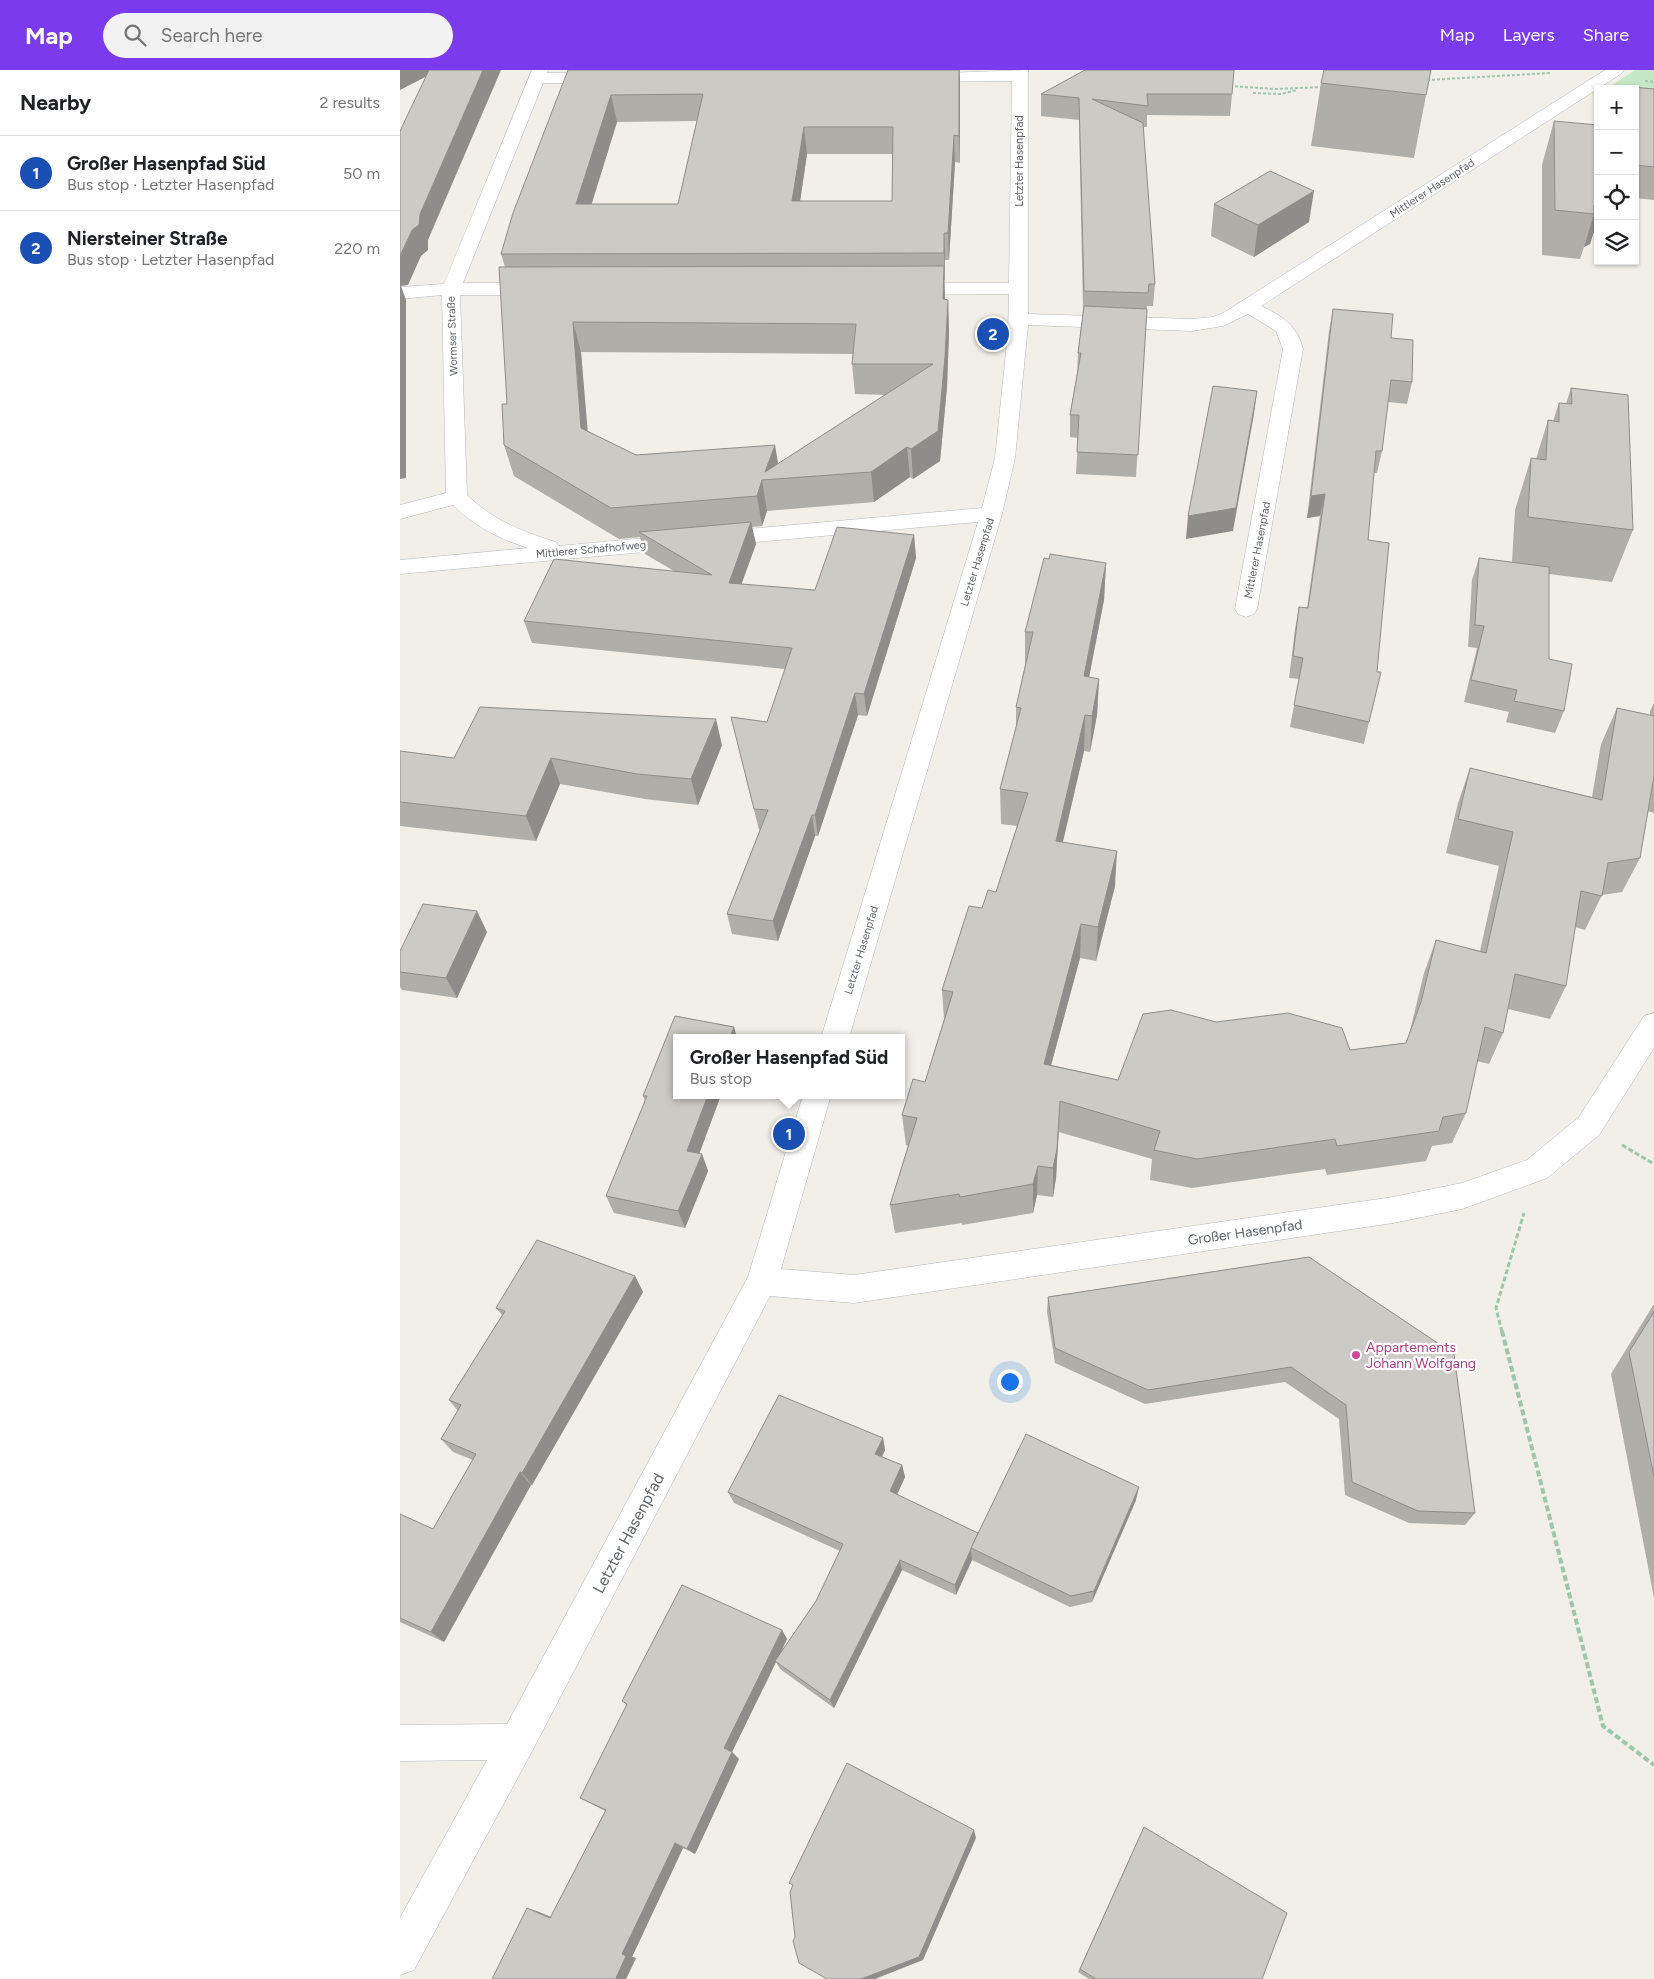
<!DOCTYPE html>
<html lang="en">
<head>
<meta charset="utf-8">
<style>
	:root { --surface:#fff; --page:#f2f2f2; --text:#202124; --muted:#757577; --line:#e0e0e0; --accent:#7c3aed }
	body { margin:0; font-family:Figtree,sans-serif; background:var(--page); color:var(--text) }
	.controls { position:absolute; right:15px; top:15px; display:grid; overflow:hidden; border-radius:0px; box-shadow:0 1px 4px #0004 }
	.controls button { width:45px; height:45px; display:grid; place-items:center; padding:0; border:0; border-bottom:1px solid var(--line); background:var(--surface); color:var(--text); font:25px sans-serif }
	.you { position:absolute; left:609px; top:1311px; width:18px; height:18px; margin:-12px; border:4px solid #fff; border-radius:50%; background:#1a73e8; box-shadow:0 0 0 8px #1a73e833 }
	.badge { display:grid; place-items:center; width:32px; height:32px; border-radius:50%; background:var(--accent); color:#fff; font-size:16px; font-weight:700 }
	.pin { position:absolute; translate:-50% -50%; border:2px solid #fff; box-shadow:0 1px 5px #0006 }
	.popup { position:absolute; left:273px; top:964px; width:232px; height:65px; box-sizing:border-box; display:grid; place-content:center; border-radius:0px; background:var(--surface); filter:drop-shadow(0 1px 4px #0005); font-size:16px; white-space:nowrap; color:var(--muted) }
	.popup b { font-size:19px; color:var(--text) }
	.popup::after { content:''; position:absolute; left:50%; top:100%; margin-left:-10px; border:10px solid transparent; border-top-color:var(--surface) }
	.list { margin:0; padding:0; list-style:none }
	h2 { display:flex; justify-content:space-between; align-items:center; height:65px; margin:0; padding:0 20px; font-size:21px }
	h2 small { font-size:16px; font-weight:400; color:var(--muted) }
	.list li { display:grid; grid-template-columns:32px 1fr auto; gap:15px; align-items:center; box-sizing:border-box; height:75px; padding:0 20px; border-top:1px solid var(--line) }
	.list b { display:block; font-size:19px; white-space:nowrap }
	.list p { margin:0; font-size:16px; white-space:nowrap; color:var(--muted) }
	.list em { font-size:16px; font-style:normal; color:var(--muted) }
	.icon { flex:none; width:28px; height:28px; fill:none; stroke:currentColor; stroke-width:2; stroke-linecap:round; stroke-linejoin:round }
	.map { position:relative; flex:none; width:1254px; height:1909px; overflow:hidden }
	header { display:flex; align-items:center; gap:30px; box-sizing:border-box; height:70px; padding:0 25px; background:var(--accent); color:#fff }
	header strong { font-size:24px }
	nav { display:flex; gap:28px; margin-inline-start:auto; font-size:18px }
	.search { width:350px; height:45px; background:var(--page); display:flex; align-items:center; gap:12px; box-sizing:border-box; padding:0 18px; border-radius:28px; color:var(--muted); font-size:19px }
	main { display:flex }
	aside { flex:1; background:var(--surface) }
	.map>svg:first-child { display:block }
</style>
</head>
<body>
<header>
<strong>Map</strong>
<div class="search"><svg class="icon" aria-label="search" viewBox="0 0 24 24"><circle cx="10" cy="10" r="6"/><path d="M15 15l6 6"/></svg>Search here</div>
<nav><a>Map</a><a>Layers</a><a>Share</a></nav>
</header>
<main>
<aside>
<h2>Nearby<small>2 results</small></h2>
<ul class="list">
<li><span class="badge" style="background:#1a4fb4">1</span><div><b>Großer Hasenpfad Süd</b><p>Bus stop · Letzter Hasenpfad</p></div><em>50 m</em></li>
<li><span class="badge" style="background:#1a4fb4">2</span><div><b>Niersteiner Straße</b><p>Bus stop · Letzter Hasenpfad</p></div><em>220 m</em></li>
</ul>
</aside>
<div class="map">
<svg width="1254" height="1909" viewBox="0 0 1254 1909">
	<rect width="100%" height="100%" fill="#f1efe8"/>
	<polygon fill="#c5e8c5" points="1235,0 1254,0 1254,43 1235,19 1206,19"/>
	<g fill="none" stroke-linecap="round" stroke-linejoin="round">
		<defs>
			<g id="minor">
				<path d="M132,0H148L147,3H203L209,5L211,8L209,11L203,13H143L63,213H139L146,215L148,219L146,223L139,225H60L67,425C93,450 122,462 156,472L158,476L582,438L595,388L608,263L609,224L507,225L500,223L498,219L500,215L507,213H609L612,11L523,12L517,10L515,7L517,4L628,0V244L792,249L813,247L825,242L1205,0H1224L1222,3L861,236C882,246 897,255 903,279L857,539L854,544L846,547L838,544L835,539L883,279L876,261L848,244L823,256L792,261L628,255L615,388L602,444L449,968H421L578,452L0,504V490L128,478C99,469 74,456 53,435L0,449V435L46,423L42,225L0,229V217L44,214Z"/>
				<polygon points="1254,943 1254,978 1199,1065 1147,1108 1062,1139 993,1153 454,1233 370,1226 130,1685 14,1900 0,1905 0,1848 87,1690 0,1691 0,1655 107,1654 348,1207 403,1025 431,1025 381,1199 454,1205 993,1127 1062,1113 1127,1090 1179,1047 1244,946"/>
			</g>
		</defs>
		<use href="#minor" stroke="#b5b8bc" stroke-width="1"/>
		<g stroke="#9cc7a9" stroke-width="2" stroke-dasharray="3 2" stroke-linecap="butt">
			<polyline points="1027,10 1150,3"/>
			<polyline points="1245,11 1254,12"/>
			<polyline points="830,16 875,19 923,17"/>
			<polyline points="853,23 881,24 897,20"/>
		</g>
		<g stroke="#9cc7a9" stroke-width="3" stroke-dasharray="5 2.5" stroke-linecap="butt">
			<polyline points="1222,1075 1254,1094"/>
			<polyline points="1102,1262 1096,1238 1124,1143"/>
		</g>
		<polyline stroke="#9cc7a9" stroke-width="4" stroke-dasharray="6 3" stroke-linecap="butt" points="1102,1261 1203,1656 1254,1695"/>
		<use href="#minor" fill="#fff" fill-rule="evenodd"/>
	</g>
	<g fill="#afaea9" fill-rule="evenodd">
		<path d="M168,0H560V93L555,92L549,190H545V210H544L545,229L548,230L549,261L547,317L540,391L513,409L510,407L474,432L367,441L362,456L352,457L356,474L341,514L415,520L514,465L516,488L467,646L458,645L418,766H415L378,871L332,864L327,844L360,760H359L331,647L367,652L385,599L132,573L124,551L274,501L245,484L240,467L219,469L114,406L104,375L107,334L105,197L101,184ZM297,51L278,134H191L217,52ZM407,84H492V131H400ZM181,282L453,284L452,294L455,324L486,325L378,394L236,385L187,361Z"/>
		<polygon points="921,13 1026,25 1014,88 911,76"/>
		<polygon points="1221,16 1254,19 1254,130 1235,128 1235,19 1220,19"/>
		<polygon points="641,24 832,24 830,46 747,45 747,57 743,57 755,214 753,236 747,236 736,407 676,404 678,368 670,367 670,345 677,304 678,283 683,241 679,50 641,46"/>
		<polygon points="1154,51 1198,148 1190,174 1184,177 1180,189 1142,185 1142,95"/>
		<polygon points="814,134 909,152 854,187 811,166"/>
		<polygon points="933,239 991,268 1012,312 1007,334 988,332 982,381 977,403 974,403 968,470 969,652 964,674 890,657 899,609 889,608 895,559 899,537 907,538 920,446 907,448 929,261"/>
		<polygon points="1171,318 1233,460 1212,512 1149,504 1149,589 1164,641 1155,663 1106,652 1109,642 1064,632 1077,578 1068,577 1072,510 1079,488 1112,492 1115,440 1131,388 1136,389 1148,350 1153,351 1159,333 1166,334"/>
		<polygon points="706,493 704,530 689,607 699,609 697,645 690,682 684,681 663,772 715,816 696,891 680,888 651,995 718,1010 816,952 950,980 1006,973 1009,965 1024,903 1036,870 1080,881 1099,796 1046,783 1058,733 1070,698 1192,727 1201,674 1217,638 1250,645 1250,641 1254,633 1254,743 1248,741 1240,788 1222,822 1202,825 1185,860 1175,857 1166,916 1150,949 1108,939 1103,963 1089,994 1077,991 1066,1043 1052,1073 1032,1076 1026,1091 927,1105 925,1099 792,1118 750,1110 752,1089 659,1062 656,1108 653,1127 637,1125 633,1143 562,1155 562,1153 495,1163 490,1135 508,1076 506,1075 502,1045 525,1012 544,949 542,920 582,838 596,822 617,756 601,754 600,719 616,657 616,637 625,595 625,562"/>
		<polygon points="322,675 298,735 245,729 160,714 136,771 0,756 0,681 54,688"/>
		<polygon points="87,862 57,928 2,920 0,917 0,902"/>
		<polygon points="275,946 334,957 337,968 276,968 276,1025 321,1025 299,1083 302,1084 308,1101 285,1158 214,1143 206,1126 245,1031 243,1026"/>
		<polygon points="909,1187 1075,1443 1065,1455 1009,1453 945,1425 939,1349 885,1312 745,1334 655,1293 647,1242 648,1227"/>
		<polygon points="235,1206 243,1222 132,1415 131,1415 44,1572 0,1552 0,1444 33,1459 73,1390 53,1382 41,1369 58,1341 49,1330 102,1245 96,1238"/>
		<polygon points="1254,1234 1254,1528 1211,1304"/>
		<polygon points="483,1368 485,1380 482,1387 502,1395 505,1407 497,1425 578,1463 736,1430 692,1532 670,1537 572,1490 556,1525 502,1500 434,1638 380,1599 376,1592 332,1682 339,1689 295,1784 283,1778 232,1887 236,1888 226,1909 127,1838 139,1842 151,1847 205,1741 180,1728 227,1635 222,1631 382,1560 387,1569 381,1582 416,1531 440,1481 334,1433 328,1422"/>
		<polygon points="744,1757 862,1909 689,1909 678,1902"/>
	</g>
	<g fill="#8f8d8a">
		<polygon points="0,0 39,0 0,20"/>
		<polygon points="83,0 101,0 28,170 28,180 21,186 8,215 1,216 6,230 6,408 0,409 0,186 20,144"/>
		<polygon points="559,0 560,13 560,93 559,66"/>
		<polygon points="211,25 217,52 183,162 176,134"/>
		<polygon points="404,57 407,84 396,159 392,131"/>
		<polygon points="554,65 555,92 549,190 548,163"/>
		<polygon points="914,121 909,152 854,187 858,155"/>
		<polygon points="1198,133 1198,148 1190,174 1184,177 1194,144 1194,135"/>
		<polygon points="544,163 545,190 545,210 544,183"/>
		<polygon points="544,196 545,226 545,259 543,229"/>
		<polygon points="548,230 549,261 547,317 540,391 513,409 511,379"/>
		<polygon points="173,252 181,282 190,388 181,358"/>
		<polygon points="857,321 854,344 833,461 786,469 788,446"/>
		<polygon points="375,375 380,405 365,402"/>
		<polygon points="507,377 510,407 474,432 471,402"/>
		<polygon points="362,410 367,441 362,456 357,426"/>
		<polygon points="925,424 920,446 907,448 911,426"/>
		<polygon points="351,452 356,474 334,535 329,513"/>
		<polygon points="514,465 516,488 467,646 464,624"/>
		<polygon points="706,493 704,530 682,643 684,606"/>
		<polygon points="699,609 697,645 690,682 692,646"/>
		<polygon points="455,623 458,645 418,766 415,745"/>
		<polygon points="685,645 684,681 655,805 656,771"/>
		<polygon points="316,649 322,675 298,735 291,709"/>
		<polygon points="151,688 160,714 136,771 126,746"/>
		<polygon points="412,745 415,766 378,871 373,851"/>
		<polygon points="717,781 715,816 696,891 698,857"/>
		<polygon points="77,841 87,862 57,928 46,908"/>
		<polygon points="681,854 680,888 643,1025 644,994"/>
		<polygon points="334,957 337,968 330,968"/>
		<polygon points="308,1025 321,1025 294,1098 287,1081"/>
		<polygon points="660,1031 656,1108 653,1127 653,1098"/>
		<polygon points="302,1084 308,1101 285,1158 278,1141"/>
		<polygon points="638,1096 637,1125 633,1143 633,1114"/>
		<polygon points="235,1206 243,1222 132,1415 122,1403"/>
		<polygon points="483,1368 485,1380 478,1395 475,1384"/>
		<polygon points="502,1395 505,1407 493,1433 490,1421"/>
		<polygon points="120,1402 131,1415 44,1572 31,1562"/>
		<polygon points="739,1417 736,1430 692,1532 694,1521"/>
		<polygon points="571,1480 572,1490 556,1525 555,1515"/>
		<polygon points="500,1490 502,1500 434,1638 430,1630"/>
		<polygon points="382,1560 387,1569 376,1592 375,1591 376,1592 332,1682 339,1689 295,1784 287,1779 324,1678"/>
		<polygon points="574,1760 576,1768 523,1890 475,1909 461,1909"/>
		<polygon points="275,1773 283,1778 232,1887 236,1888 226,1909 217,1909 216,1908 222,1884"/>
		<polygon points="127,1838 139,1842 162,1852 150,1848"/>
	</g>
	<g fill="#cccac5" stroke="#8f8d8a" fill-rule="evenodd">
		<polygon points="29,0 83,0 20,144 19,155 12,160 0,186 0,61"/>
		<path d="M168,0H559V66L554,65L548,163H544V183L101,184L113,143ZM303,24L278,134H176L211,25ZM404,57H493L492,131H392Z"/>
		<polygon points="685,0 834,0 832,24 747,24 748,36 692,29 743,53 755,214 749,214 748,223 684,221 679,28 641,24"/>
		<polygon points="924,0 1031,0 1026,25 921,13"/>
		<polygon points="1221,16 1254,19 1254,97 1235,95 1235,19 1221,19"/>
		<polygon points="1154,51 1198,55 1198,133 1194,135 1194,144 1155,140"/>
		<polygon points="870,101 914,121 858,155 814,134"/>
		<path d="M544,196L543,229L548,230L545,287L538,361L511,379L507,377L471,402L362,410L357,426L211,438L104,375L102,334H107L99,197ZM173,252L456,254L452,294H533L365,402L375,375L236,385L181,358Z"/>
		<polygon points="684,236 747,239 738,385 677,382 679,345 670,345 681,283 678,283"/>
		<polygon points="933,239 993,244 991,268 1013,270 1012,312 991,310 982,381 976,381 968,470 989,473 977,602 981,602 969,652 894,635 903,588 893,586 899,537 908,538 925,424 911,426"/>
		<polygon points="813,316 857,321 836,438 788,446"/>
		<polygon points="1171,318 1228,325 1233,460 1128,447 1131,388 1146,390 1148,350 1159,352 1159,333 1172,334"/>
		<polygon points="351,452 329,513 415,520 437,457 514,465 464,624 455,623 415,745 412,745 373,851 327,844 368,740 354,739 331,647 367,652 392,578 124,551 154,489 312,505 239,462"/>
		<polygon points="650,484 706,493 684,606 699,609 692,646 685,645 656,771 717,781 698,857 681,854 644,994 718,1010 743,944 771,940 816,952 888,943 942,958 950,980 1006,973 1021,932 1036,870 1086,883 1113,762 1058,749 1070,698 1202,730 1217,638 1254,646 1254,706 1240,788 1208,793 1202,826 1181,821 1166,916 1115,904 1103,963 1085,957 1066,1043 1043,1047 1039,1061 937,1076 935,1069 797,1089 754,1080 760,1061 660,1031 657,1079 653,1098 638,1096 633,1114 560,1127 559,1124 490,1135 517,1048 502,1045 513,1009 525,1012 553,922 542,920 569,836 582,838 588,820 596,822 628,723 600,719 621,638 616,637 633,562 625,562 644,488 649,489"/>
		<polygon points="1079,488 1149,497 1149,589 1172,594 1164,641 1114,631 1117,620 1071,610 1084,556 1075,555"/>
		<polygon points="80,637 316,649 291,709 237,704 151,688 126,746 0,732 0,681 54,688"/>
		<polygon points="23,834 77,841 46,908 0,902 0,881"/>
		<polygon points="275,946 334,957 330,968 276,968 276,1025 308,1025 287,1081 302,1084 278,1141 206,1126 247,1026 243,1026"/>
		<polygon points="137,1170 235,1206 122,1403 120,1402 31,1562 0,1548 0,1444 33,1459 76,1384 41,1369 61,1335 49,1330 105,1241 96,1238"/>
		<polygon points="909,1187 1054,1284 1075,1443 1018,1441 952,1412 946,1335 891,1297 748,1320 655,1278 648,1227"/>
		<polygon points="1254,1242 1254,1407 1229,1282"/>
		<polygon points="379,1325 483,1368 475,1384 502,1395 490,1421 578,1463 555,1515 500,1490 430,1630 375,1591 416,1531 443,1474 328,1422"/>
		<polygon points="626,1364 739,1417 694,1521 671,1526 571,1478"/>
		<polygon points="282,1515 382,1560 324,1678 332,1682 287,1779 275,1773 222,1884 226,1886 216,1908 217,1909 92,1909 127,1838 150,1848 206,1740 180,1728 227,1634 222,1631"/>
		<polygon points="447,1693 574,1760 519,1887 461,1909 427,1909 399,1893 393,1871 395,1867 390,1822 393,1815 389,1813"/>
		<polygon points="744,1757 887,1843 862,1909 696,1909 680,1899"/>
	</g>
	<circle fill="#d1479c" stroke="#fff" stroke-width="2" cx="956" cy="1285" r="5"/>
	<g text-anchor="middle" stroke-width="4.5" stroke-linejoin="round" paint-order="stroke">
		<g font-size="11" fill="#5f6368" stroke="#fff">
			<text transform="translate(619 91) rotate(-90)" y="4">Letzter Hasenpfad</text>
			<text transform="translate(1032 118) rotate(-33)" y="4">Mittlerer Hasenpfad</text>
			<text transform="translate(52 266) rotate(-92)" y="4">Wormser Straße</text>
			<text transform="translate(191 479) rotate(-5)" y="4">Mittlerer Schafhofweg</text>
			<text transform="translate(857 480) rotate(-79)" y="4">Mittlerer Hasenpfad</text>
			<text transform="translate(577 492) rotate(-73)" y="4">Letzter Hasenpfad</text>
			<text transform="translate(461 880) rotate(-73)" y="4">Letzter Hasenpfad</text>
		</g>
		<g font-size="14" fill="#5f6368" stroke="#fff">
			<text transform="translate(845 1162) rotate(-8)" y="5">Großer Hasenpfad</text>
		</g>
		<g font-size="14" fill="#b23c85" stroke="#fff" text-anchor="start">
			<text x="966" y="1282">Appartements<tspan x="966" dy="16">Johann Wolfgang</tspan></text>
		</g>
		<g font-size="16" fill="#5f6368" stroke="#fff">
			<text transform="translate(228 1463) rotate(-62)" y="6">Letzter Hasenpfad</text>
		</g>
	</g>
</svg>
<div class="controls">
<button>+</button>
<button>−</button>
<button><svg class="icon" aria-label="locate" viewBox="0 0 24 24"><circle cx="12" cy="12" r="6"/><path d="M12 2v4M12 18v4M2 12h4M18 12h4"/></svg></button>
<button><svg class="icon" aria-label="layers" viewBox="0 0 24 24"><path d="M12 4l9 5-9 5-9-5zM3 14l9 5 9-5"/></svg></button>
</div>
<div class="you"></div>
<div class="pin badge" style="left:389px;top:1064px;background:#1a4fb4">1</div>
<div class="popup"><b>Großer Hasenpfad Süd</b>Bus stop</div>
<div class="pin badge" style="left:593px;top:264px;background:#1a4fb4">2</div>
</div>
</main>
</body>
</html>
